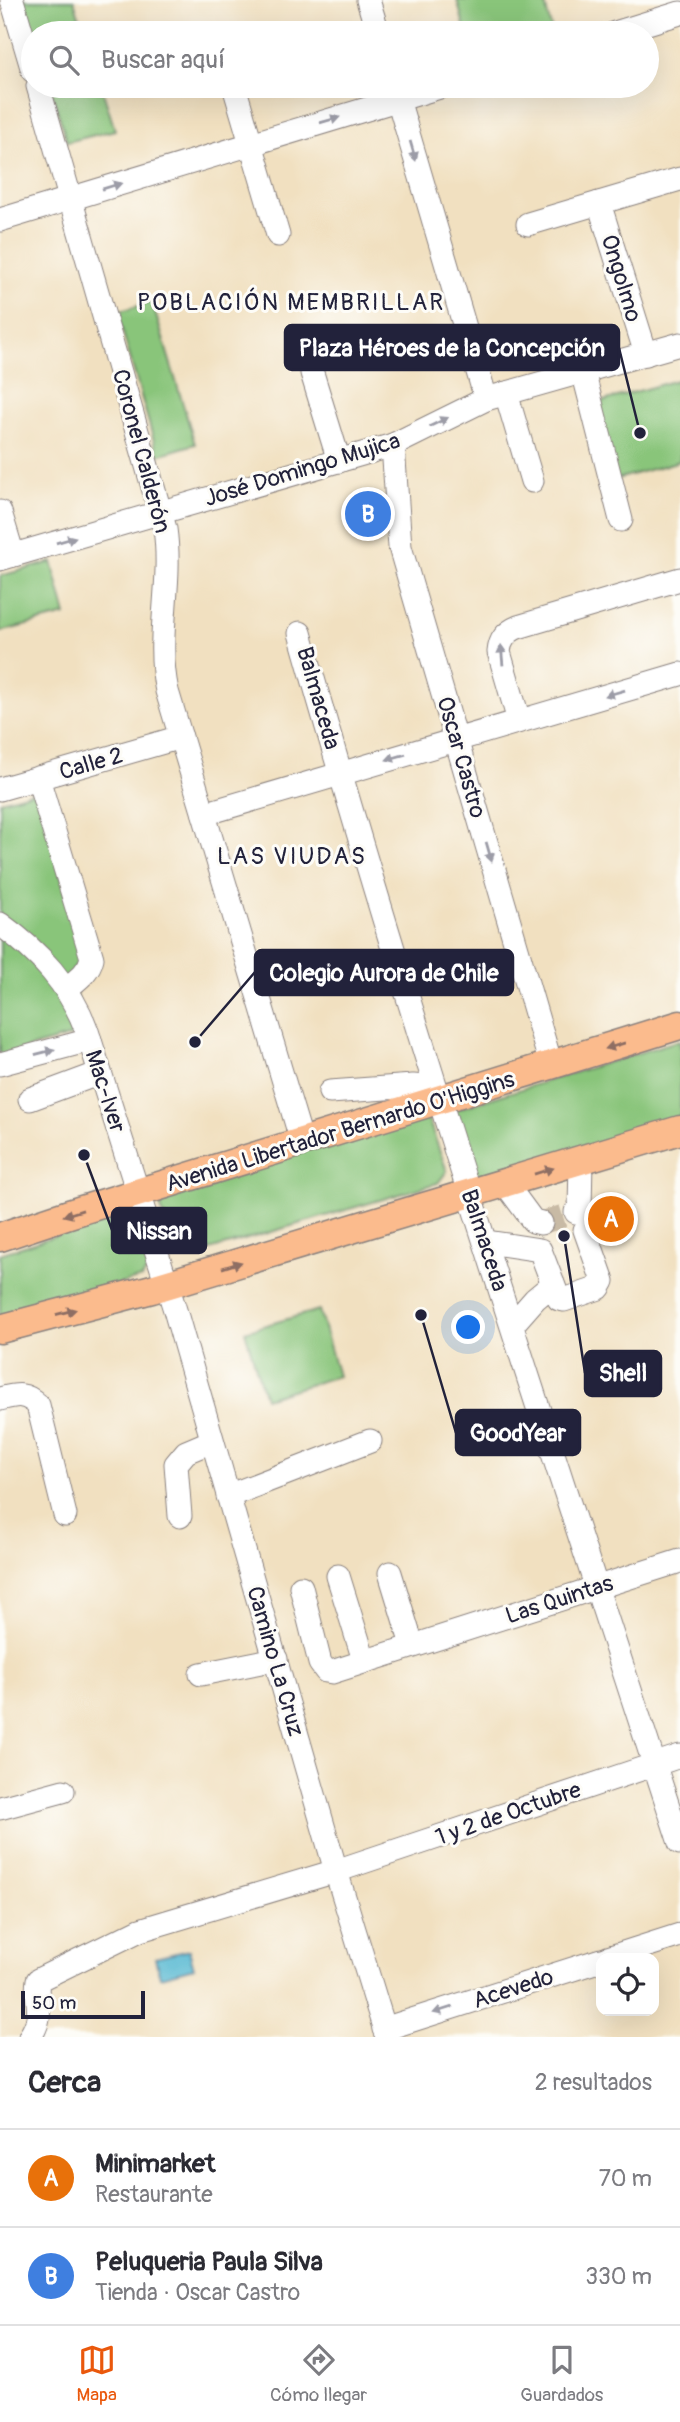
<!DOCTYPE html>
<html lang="es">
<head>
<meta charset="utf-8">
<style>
	:root { --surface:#fff; --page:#f2f2f3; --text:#2b2b33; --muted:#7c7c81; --line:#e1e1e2; --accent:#ea580c }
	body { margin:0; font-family:Pangolin,sans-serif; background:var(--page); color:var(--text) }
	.controls { position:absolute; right:21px; bottom:21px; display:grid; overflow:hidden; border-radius:14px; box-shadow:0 7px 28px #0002 }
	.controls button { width:63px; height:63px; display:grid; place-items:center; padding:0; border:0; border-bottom:2px solid var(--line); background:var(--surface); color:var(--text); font:35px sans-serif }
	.scale { position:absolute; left:21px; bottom:18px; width:124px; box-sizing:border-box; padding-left:7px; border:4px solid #22223b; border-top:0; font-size:19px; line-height:24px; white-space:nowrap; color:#22223b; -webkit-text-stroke:5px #fdfcf7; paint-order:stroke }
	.you { position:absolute; left:469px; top:1328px; width:24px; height:24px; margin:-18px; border:5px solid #fff; border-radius:50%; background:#1a73e8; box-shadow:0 0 0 10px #1a73e833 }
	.badge { display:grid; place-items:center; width:46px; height:46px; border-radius:50%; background:var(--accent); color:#fff; font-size:23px; font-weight:700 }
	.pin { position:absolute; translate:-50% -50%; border:4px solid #fff; box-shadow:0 2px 7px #0006 }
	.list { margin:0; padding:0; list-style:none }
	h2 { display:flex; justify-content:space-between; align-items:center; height:91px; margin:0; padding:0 28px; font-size:30px }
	h2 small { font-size:23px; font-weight:400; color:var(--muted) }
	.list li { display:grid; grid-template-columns:46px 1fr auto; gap:21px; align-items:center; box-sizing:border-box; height:98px; padding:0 28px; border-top:2px solid var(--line) }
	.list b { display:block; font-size:26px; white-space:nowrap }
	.list p { margin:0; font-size:23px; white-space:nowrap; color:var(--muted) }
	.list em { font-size:23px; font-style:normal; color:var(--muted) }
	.icon { flex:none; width:38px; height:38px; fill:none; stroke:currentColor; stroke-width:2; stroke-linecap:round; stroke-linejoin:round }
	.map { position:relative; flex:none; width:680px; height:2037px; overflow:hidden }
	.search { position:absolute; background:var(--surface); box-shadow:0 7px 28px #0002; left:21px; right:21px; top:21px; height:77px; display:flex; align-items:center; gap:18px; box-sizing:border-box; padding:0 24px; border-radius:38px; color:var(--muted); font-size:26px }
	.sheet { height:287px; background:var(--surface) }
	nav { display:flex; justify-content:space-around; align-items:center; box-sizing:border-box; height:98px; border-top:2px solid var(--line); background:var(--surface); font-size:19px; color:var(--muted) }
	nav a { display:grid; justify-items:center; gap:4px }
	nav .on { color:var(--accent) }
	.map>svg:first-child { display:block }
</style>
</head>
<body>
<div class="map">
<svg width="680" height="2037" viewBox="0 0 680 2037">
	<rect width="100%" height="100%" fill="#fdfcf7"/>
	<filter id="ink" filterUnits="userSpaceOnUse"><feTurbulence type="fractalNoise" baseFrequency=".0143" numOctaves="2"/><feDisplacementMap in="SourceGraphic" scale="14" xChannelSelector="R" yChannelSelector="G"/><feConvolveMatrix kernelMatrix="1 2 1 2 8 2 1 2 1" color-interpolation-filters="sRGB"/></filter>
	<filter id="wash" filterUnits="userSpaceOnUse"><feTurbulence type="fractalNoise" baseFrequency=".00686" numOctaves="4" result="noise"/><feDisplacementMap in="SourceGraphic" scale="28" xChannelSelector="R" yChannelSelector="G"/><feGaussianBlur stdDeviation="1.57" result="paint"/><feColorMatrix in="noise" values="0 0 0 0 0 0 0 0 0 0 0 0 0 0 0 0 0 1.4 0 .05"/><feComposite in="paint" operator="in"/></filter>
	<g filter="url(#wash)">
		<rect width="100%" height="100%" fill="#f1e0c0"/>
		<g fill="#89c57a" stroke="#56745a" stroke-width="2">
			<polygon points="23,0 74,0 84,33 33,33"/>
			<polygon points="457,0 544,0 552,31 544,33 466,33"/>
			<polygon points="50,86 101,86 115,130 67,142"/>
			<polygon points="152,302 195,444 158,455 117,312"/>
			<polygon points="680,379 680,461 614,480 593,404"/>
			<polygon points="52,562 66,615 0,632 0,576"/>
			<polygon points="37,791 84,955 74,968 79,1034 0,1056 0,801"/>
			<polygon points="680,1040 680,1124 476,1185 450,1111"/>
			<polygon points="426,1113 447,1171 438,1183 186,1257 176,1253 159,1202 166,1192"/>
			<polygon points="118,1215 134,1222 149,1268 142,1278 0,1317 0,1254"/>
			<polygon points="319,1310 338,1376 265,1398 245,1331"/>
		</g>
		<polygon fill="#53b7d1" stroke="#3a6c86" stroke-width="2" points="189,1950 194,1968 160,1977 155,1958"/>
	</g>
	<g filter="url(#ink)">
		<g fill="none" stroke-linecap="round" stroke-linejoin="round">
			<polyline stroke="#c8baa5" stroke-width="23" stroke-dasharray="23 11" stroke-linecap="butt" points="541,1223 576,1212"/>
			<defs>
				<g id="minor">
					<polyline points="12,0 33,71"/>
					<polyline points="368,0 378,33"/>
					<polyline points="615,33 680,13"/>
					<path d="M38,86L165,529C173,584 155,637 167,691L302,1142"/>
					<polyline points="234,86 278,235"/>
					<polyline points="395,89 486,399"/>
					<polyline points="599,203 646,354"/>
					<polyline points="0,220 443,86"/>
					<polyline points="528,224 680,179"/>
					<polyline points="583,371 621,520"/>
					<polyline points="312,373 339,461"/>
					<polyline points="506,393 532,481"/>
					<polyline points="393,445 400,547 551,1065"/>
					<polyline points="0,512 13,555"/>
					<polyline points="0,559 393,445 486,399 680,344"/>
					<path d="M300,633C415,1040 549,1441 680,1843"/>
					<path d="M519,721L499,652C500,640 506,632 518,627L680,579"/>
					<path d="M38,778L92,958C89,972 77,980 66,989"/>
					<polyline points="0,789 181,737"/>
					<polyline points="204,814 680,674"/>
					<path d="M0,924C39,952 70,985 87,1031L175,1310L336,1871L387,2037"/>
					<polyline points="0,1064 90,1040"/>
					<polyline points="330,1092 413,1086 436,1088"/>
					<polyline points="30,1099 100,1073"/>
					<polyline points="505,1183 533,1221 541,1223"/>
					<polyline points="576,1212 580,1210 581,1160"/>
					<polyline points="487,1242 540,1250 553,1284"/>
					<polyline points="513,1324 535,1299 553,1284 559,1299 564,1300 599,1288 603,1281 585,1230"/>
					<path d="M0,1399C16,1395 25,1392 38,1405L65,1515"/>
					<polyline points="228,1496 370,1441"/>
					<polyline points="180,1516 176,1464 186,1452 212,1441"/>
					<polyline points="390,1573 412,1645"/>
					<polyline points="338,1576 364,1660"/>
					<polyline points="301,1587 320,1663 326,1671 332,1672 680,1561"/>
					<polyline points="201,1674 276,1659"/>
					<polyline points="0,1808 63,1791"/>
					<polyline points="608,1958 680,1935"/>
					<polyline points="384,2029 601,1960"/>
					<path d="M30,2037C46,2012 34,2003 38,1980L140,1930L336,1871L680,1756"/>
				</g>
				<g id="major">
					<polyline points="0,1237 69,1214 680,1025"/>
					<polyline points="0,1329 152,1289 680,1130"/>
				</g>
			</defs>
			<use href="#minor" stroke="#8a817e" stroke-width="25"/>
			<use href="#major" stroke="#8a817e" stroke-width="31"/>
			<use href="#minor" stroke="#fff" stroke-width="23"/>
			<use href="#major" stroke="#fbbb8d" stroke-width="28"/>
		</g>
		<defs><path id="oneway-solid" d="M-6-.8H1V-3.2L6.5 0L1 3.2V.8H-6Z" transform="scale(1.75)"/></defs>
		<g fill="#9c9ca7">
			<use href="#oneway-solid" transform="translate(330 120) rotate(-16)"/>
			<use href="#oneway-solid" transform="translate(413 151) rotate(74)"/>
			<use href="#oneway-solid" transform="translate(112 186) rotate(-17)"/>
			<use href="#oneway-solid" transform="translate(439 422) rotate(-26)"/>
			<use href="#oneway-solid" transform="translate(66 540) rotate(-16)"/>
			<use href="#oneway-solid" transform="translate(502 655) rotate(-95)"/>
			<use href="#oneway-solid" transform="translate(615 693) rotate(164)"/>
			<use href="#oneway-solid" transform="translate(396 757) rotate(164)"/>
			<use href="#oneway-solid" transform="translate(489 852) rotate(74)"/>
			<use href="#oneway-solid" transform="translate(45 1052) rotate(-15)"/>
			<use href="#oneway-solid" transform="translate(443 2010) rotate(162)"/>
		</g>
		<g fill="#8e6e64">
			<use href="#oneway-solid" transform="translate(615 1046) rotate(163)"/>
			<use href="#oneway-solid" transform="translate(544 1171) rotate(-17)"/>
			<use href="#oneway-solid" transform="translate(73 1213) rotate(163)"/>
			<use href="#oneway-solid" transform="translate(232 1265) rotate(-17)"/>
			<use href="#oneway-solid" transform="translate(66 1312) rotate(-14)"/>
		</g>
	</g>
	<g text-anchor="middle" stroke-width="6" stroke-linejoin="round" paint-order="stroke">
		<g font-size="23" fill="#22223b" stroke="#fdfcf7">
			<text transform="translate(622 278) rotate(73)" y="8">Ongolmo</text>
			<text transform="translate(142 451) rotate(75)" y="8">Coronel Calderón</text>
			<text transform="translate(302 469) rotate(-17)" y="8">José Domingo Mujica</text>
			<text transform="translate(319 698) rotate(74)" y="8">Balmaceda</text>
			<text transform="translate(462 757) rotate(74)" y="8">Oscar Castro</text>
			<text transform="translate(91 763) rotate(-16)" y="8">Calle 2</text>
			<text transform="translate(106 1091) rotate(72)" y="8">Mac-Iver</text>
			<text transform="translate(340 1131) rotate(-17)" y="8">Avenida Libertador Bernardo O'Higgins</text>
			<text transform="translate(485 1240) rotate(72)" y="8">Balmaceda</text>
			<text transform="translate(559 1599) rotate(-18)" y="8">Las Quintas</text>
			<text transform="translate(276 1661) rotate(74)" y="8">Camino La Cruz</text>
			<text transform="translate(508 1813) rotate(-19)" y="8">1 y 2 de Octubre</text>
			<text transform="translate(513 1988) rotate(-18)" y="8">Acevedo</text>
		</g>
		<g font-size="24" letter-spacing="2" fill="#22223b" stroke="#fdfcf7">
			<text x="291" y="310">POBLACIÓN MEMBRILLAR</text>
			<text x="292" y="864">LAS VIUDAS</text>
		</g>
	</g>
	<path fill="none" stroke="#22223b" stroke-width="2.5" d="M640 433L619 348M195 1042L255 972M84 1155L112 1230M564 1236L585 1373M421 1315L456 1433"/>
	<g fill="#22223b" stroke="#fdfcf7" stroke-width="2.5">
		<circle cx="640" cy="433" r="7"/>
		<circle cx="195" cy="1042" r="7"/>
		<circle cx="84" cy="1155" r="7"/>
		<circle cx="564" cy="1236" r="7"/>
		<circle cx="421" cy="1315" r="7"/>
	</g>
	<g fill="#22223b" stroke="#22223b" stroke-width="2.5">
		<rect x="285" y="325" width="334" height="45" rx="7"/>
		<rect x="255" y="950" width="258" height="45" rx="7"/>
		<rect x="112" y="1208" width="94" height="45" rx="7"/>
		<rect x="585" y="1351" width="76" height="45" rx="7"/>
		<rect x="456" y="1410" width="124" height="45" rx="7"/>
	</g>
	<g font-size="24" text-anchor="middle" font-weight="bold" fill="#fff">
		<text x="452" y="356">Plaza Héroes de la Concepción</text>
		<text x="384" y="981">Colegio Aurora de Chile</text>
		<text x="159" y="1239">Nissan</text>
		<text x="623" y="1381">Shell</text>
		<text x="518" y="1441">GoodYear</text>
	</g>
</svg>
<div class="controls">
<button><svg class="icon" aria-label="locate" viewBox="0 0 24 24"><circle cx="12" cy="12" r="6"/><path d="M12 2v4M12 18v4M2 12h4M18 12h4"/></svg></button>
</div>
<div class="scale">50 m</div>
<div class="you"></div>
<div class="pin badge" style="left:611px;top:1219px;background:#e8710a">A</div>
<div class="pin badge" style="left:368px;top:514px;background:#3f7fe0">B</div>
<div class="search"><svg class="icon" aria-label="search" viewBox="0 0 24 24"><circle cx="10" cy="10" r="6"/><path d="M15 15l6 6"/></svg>Buscar aquí</div>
</div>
<section class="sheet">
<h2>Cerca<small>2 resultados</small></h2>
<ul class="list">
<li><span class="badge" style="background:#e8710a">A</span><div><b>Minimarket</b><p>Restaurante</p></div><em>70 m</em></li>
<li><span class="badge" style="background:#3f7fe0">B</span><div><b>Peluqueria Paula Silva</b><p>Tienda · Oscar Castro</p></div><em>330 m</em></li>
</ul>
</section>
<nav>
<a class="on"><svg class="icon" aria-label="map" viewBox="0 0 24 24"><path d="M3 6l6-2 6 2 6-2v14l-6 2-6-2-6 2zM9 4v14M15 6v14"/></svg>Mapa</a>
<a><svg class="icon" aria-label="directions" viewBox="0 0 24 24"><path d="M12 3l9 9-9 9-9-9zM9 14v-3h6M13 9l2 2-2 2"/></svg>Cómo llegar</a>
<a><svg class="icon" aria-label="saved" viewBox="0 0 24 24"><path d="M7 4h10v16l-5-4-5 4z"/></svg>Guardados</a>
</nav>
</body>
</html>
